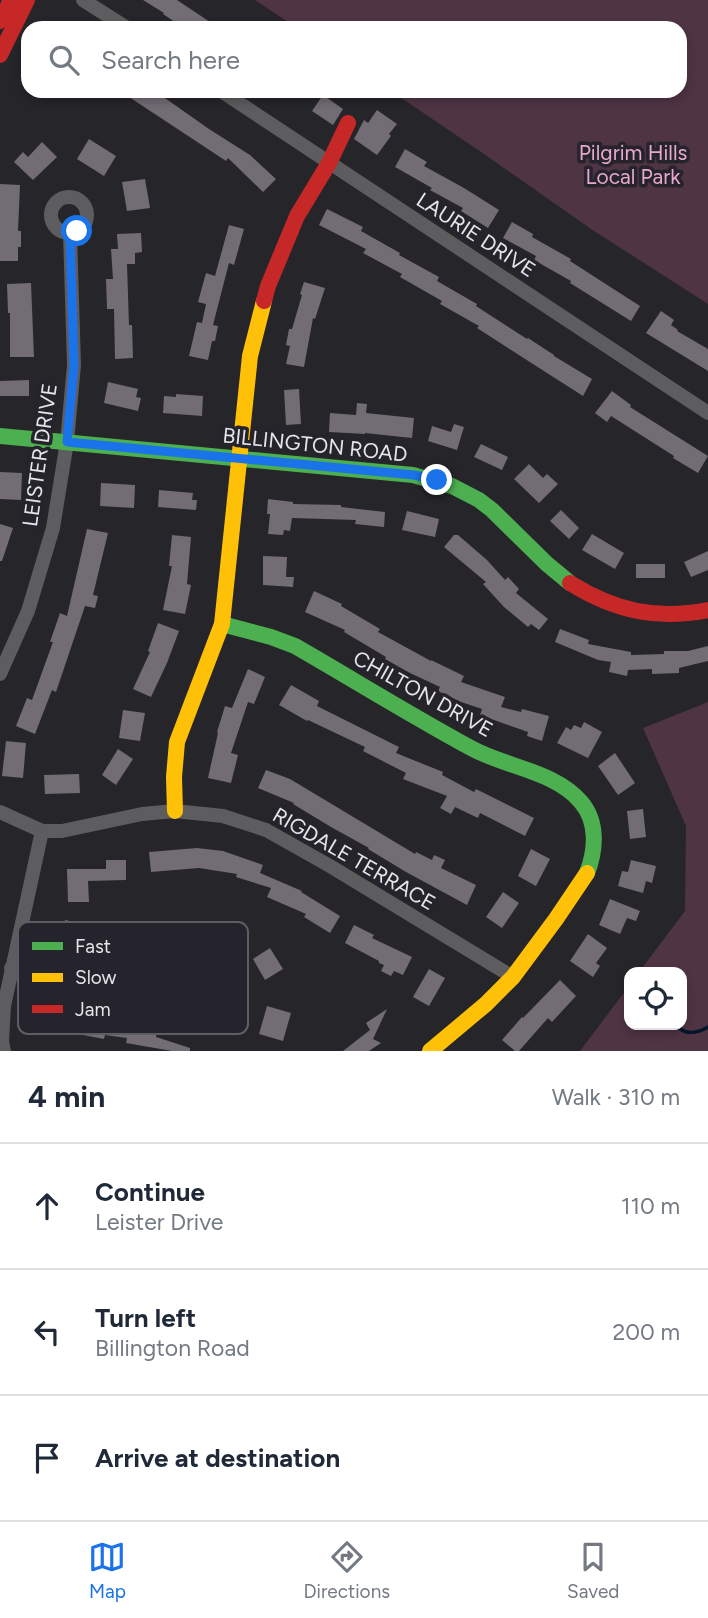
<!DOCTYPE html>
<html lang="en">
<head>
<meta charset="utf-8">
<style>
	:root { --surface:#fff; --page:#f2f2f3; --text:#1f2937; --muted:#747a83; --line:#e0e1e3; --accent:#1a73e8 }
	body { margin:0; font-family:Figtree,sans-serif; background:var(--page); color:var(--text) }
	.controls { position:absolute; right:21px; bottom:21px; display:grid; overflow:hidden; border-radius:14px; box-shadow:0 4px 10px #0003 }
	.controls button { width:63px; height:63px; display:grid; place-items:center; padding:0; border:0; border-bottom:2px solid var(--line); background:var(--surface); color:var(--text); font:35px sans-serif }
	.stop { position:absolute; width:21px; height:21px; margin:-16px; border:5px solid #1a73e8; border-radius:50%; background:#fff }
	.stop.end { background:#1a73e8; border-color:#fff; box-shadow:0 2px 7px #0008 }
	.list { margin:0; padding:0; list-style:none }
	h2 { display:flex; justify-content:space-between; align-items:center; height:91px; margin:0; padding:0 28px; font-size:30px }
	h2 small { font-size:23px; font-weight:400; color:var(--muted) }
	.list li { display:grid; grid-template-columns:46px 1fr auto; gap:21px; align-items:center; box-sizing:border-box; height:126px; padding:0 28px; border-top:2px solid var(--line) }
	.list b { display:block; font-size:26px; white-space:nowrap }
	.list p { margin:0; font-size:23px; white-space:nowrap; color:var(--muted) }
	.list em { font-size:23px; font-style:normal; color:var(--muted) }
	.icon { flex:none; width:38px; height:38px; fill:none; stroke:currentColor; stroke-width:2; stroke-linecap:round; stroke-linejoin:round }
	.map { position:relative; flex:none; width:708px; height:1051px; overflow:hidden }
	.search { position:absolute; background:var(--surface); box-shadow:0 4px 10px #0003; left:21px; right:21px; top:21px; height:77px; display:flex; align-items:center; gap:18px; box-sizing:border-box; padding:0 24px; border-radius:21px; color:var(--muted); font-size:26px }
	.sheet { height:469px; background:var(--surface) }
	nav { display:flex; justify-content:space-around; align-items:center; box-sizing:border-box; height:98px; border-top:2px solid var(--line); background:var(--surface); font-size:19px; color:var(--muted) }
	nav a { display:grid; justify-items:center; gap:4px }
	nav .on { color:var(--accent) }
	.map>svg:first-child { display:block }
</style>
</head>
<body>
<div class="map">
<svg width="708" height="1051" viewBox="0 0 708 1051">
	<rect width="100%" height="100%" fill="#262529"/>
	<g fill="#4f3444">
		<polygon points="255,0 708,0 708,304 591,229 484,154 391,91 680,91 680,28 297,28"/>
		<polygon points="708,702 708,1051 580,1051 629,986 629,1025 682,1025 682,972 639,972 685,911 686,826 643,728"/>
	</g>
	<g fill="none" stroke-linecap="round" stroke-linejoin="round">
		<path stroke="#03162b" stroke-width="3.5" d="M677,1025C684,1036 698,1033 708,1027"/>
	</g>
	<g fill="#726c75">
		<polygon points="143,0 177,0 219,28 184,28 163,14 164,13"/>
		<polygon points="120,91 155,91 209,129 250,155 276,179 263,192 228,158 226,161"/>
		<polygon points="323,95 343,109 333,125 312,111"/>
		<polygon points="377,110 397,124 389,134 391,136 377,155 354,139 364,120 368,123"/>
		<polygon points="89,139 116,156 104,176 77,159"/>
		<polygon points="42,142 57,157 33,180 14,162 23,152 28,157"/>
		<polygon points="405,149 427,162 424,166 464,188 499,210 488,228 461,211 463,208 430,190 432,188 395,167"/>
		<polygon points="145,179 150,208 127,211 122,182"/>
		<polygon points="0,184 20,185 18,231 21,231 21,247 18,247 18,261 0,261"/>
		<polygon points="327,209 363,227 361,231 400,253 399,255 439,277 437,281 477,304 476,306 527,339 528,338 554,355 554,356 592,379 583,396 477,328 479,326 440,304 442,301 400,277 402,274 363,253 366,249 319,225"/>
		<polygon points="512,222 533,234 532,237 571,259 570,261 640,306 631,321 570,283 571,281 534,260 536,256 503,238"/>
		<polygon points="229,225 244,229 234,265 229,263 213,325 218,326 215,341 212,341 208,360 189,356 197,322 202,323 206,304 198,302 206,273 215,276"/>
		<polygon points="141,233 142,252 135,253 135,264 127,264 129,325 132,325 133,358 115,359 114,309 107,309 106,279 113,279 111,249 118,249 117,234"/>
		<polygon points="304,282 325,288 315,319 313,318 304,367 286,364 290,346 286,345 289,329 292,329 302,295 300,294"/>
		<polygon points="31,283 34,357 10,357 10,313 8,313 7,284"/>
		<polygon points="661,311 674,320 671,325 678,330 677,331 708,349 708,371 646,333"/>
		<polygon points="29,380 29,396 0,396 0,381"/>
		<polygon points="108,382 138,389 136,397 141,398 138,411 104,403"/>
		<polygon points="299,389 301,424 286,425 284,390"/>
		<polygon points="612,391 631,405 630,407 708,456 698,473 673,458 674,456 611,416 607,422 595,413"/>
		<polygon points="176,394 203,396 202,416 163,413 164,396 176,397"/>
		<polygon points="357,403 367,404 366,413 414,418 412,438 365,433 365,434 329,432 330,413 356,415"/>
		<polygon points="454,424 464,427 457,450 428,441 432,426 451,432"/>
		<polygon points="481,444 508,457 502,470 474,457"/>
		<polygon points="529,464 543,478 547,474 558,484 539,503 514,479"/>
		<polygon points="0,472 22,473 21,500 0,499"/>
		<polygon points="101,483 135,485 134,508 100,506"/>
		<polygon points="159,490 193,493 192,500 197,500 196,510 158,507"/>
		<polygon points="268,499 293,502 293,504 341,505 341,507 385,512 384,527 355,524 356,520 292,518 290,531 284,530 283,535 268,534 270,514 267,514"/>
		<polygon points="561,510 579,528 569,539 550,521"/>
		<polygon points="407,511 439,519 435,537 402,530"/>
		<polygon points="0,524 13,528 2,561 0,561"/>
		<polygon points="87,529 108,533 93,595 98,596 95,608 85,606 56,692 52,690 35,734 16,726 27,698 32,700 53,642 50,642 60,613 67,616"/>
		<polygon points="592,534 624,553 615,569 582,550"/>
		<polygon points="172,535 191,537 187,584 191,585 185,614 163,610 172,566 169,566"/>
		<polygon points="454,535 458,535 487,560 505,580 508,577 519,589 516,593 548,619 539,630 531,624 528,627 504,607 483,584 486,582 444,547"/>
		<polygon points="708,551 708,570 691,577 684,562"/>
		<polygon points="263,556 287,557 286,577 294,577 293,587 263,585"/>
		<rect x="636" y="564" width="29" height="14"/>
		<polygon points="314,591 342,604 341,606 380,629 378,632 431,661 431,660 464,676 461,682 505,697 501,707 521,712 522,709 549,716 542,741 527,736 528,732 480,715 482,709 461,702 438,691 440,687 410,673 385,659 386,657 344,632 345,630 305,612"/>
		<polygon points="158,623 179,631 167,663 151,697 133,689 150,652 148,651"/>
		<polygon points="560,629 589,640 588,644 631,652 631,655 664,654 664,651 688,651 708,646 708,661 679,668 679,673 652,674 652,669 628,670 627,676 609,672 611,662 598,660 555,642"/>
		<polygon points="248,669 265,677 254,704 248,702 231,753 238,755 231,783 208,778 218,733 217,732 225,706 232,708"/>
		<polygon points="291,685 319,701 317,706 399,747 396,753 443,772 442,775 474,792 476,789 534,818 525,836 480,813 478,818 455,807 451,814 440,808 447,796 403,779 406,773 363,751 365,747 308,720 307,721 279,705"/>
		<polygon points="123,710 145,713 140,741 119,738"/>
		<polygon points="584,722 602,732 588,758 557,743 566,727 571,730 574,725 581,728"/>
		<polygon points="6,741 26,743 23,778 2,776"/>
		<polygon points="118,749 133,759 116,785 102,775"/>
		<polygon points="615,753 635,783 618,795 598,766"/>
		<polygon points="266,770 290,779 415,854 416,852 432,860 434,855 445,860 441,868 476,885 467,905 406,872 368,849 369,848 331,827 293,804 294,803 258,788"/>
		<polygon points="79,774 80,793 45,794 44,775"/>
		<polygon points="643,809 646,837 630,839 627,811"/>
		<polygon points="197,848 223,851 263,865 260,873 302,891 301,892 340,916 330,933 304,917 306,914 267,897 271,888 236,877 237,874 199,868 151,872 149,852"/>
		<polygon points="531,849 550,859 536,886 518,876"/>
		<polygon points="106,860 126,860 126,880 88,881 89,902 68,902 67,869 106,869"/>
		<polygon points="631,860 656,866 652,883 646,881 643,893 618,886 622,871 628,872"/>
		<polygon points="503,892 519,903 502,928 486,917"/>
		<polygon points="610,899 640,911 636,921 627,918 620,934 599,925"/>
		<polygon points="65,920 112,930 113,924 142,928 139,951 90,946 61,940"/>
		<polygon points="354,925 374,935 372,938 412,957 403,975 394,971 391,976 381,971 384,965 379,963 379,961 345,943"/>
		<polygon points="588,934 607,948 596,963 600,966 593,977 570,961"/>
		<polygon points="270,948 283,969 265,980 253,959"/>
		<polygon points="429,969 445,978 429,1006 413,997"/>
		<polygon points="560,980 576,996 552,1022 548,1018 519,1051 515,1051 502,1040 522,1017 523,1018"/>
		<polygon points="267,1006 291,1013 283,1041 259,1034"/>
		<polygon points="387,1009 373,1039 381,1043 369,1051 343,1051 370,1030 366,1023"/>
		<polygon points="36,1013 80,1017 80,1014 157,1029 156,1037 190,1048 190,1051 172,1051 126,1043 127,1038 105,1035 104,1039 83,1035 83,1034 35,1029"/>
	</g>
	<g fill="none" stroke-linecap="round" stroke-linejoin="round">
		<g stroke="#5d5d5f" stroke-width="14">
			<polyline points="83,0 127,28"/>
			<polyline points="221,91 708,413"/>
			<circle cx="69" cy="215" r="18"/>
			<polyline points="0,674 28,611 53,528 67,442 74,365 70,233"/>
			<polyline points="0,812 42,831 62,831 142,814 175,811 223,816 266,830 330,866 513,977"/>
			<polyline points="11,968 195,996"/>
			<circle cx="215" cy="998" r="20"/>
			<polyline points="4,1051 2,1041 4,1006 42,831"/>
		</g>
		<g stroke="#4caf50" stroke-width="16">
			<polyline points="0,436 413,475 452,486 479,500 492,510 547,564 570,583"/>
			<path d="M222,624L271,637L295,646C354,680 412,716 471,748C505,767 555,771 581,802C598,822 596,850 587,873"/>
		</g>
		<g stroke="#ffc107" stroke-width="16">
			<polyline points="175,811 174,777 177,742 222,624 250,356 264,301"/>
			<polyline points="430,1051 486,1004 513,977 556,919 587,873"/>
		</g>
		<g stroke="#c62828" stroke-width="16">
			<polyline points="0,21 11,0"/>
			<polyline points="0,55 27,0"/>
			<polyline points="264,301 268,286 297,216 329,163 348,123"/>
			<path d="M570,583C615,611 656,620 708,610"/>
		</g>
	</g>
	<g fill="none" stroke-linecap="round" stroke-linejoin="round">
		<polyline stroke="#1a73e8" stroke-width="9" points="77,231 70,233 74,365 67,442 414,475 437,480"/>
	</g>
	<g text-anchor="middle" stroke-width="7" stroke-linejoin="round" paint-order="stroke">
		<g font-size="21" fill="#e7a8cc" stroke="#25232b">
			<text x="633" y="160">Pilgrim Hills<tspan x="633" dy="24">Local Park</tspan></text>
		</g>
		<g font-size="21" fill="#e6e5ea" stroke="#25232b">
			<text transform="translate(476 235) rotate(33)" y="7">LAURIE DRIVE</text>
			<text transform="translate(315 445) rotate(6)" y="7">BILLINGTON ROAD</text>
			<text transform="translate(40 455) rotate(-82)" y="7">LEISTER DRIVE</text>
			<text transform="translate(423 694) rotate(29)" y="7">CHILTON DRIVE</text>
			<text transform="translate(354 859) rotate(30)" y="7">RIGDALE TERRACE</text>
		</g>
	</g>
	<rect x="18" y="922" width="230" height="112" rx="10" fill="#25232b" stroke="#5f5d64" stroke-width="2"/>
	<rect x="32" y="942" width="31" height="8" fill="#4caf50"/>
	<rect x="32" y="973" width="31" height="9" fill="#ffc107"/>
	<rect x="32" y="1005" width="31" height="8" fill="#c62828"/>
	<g font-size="19" fill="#e6e5ea">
		<text x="75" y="953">Fast</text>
		<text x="75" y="984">Slow</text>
		<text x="75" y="1016">Jam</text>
	</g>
</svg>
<div class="controls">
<button><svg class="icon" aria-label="locate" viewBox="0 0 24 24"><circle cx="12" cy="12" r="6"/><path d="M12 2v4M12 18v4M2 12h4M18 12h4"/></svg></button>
</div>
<div class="stop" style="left:77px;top:231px"></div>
<div class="stop end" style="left:437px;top:480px"></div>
<div class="search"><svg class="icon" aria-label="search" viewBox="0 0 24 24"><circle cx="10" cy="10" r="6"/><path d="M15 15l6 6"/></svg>Search here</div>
</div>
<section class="sheet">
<h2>4 min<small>Walk · 310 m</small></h2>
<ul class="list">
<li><svg class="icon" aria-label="ahead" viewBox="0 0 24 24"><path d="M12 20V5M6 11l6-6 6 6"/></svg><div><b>Continue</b><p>Leister Drive</p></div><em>110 m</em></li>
<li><svg class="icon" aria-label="left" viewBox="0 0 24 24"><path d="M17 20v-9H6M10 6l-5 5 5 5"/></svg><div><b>Turn left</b><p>Billington Road</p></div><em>200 m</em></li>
<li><svg class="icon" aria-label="arrive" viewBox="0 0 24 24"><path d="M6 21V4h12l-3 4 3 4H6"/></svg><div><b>Arrive at destination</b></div></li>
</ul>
</section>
<nav>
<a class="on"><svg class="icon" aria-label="map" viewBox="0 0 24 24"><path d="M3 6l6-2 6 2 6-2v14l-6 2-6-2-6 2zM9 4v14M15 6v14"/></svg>Map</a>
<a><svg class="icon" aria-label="directions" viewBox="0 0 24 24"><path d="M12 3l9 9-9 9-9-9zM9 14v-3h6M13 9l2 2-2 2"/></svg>Directions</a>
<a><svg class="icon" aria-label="saved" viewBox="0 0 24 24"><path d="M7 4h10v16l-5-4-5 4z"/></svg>Saved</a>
</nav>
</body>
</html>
